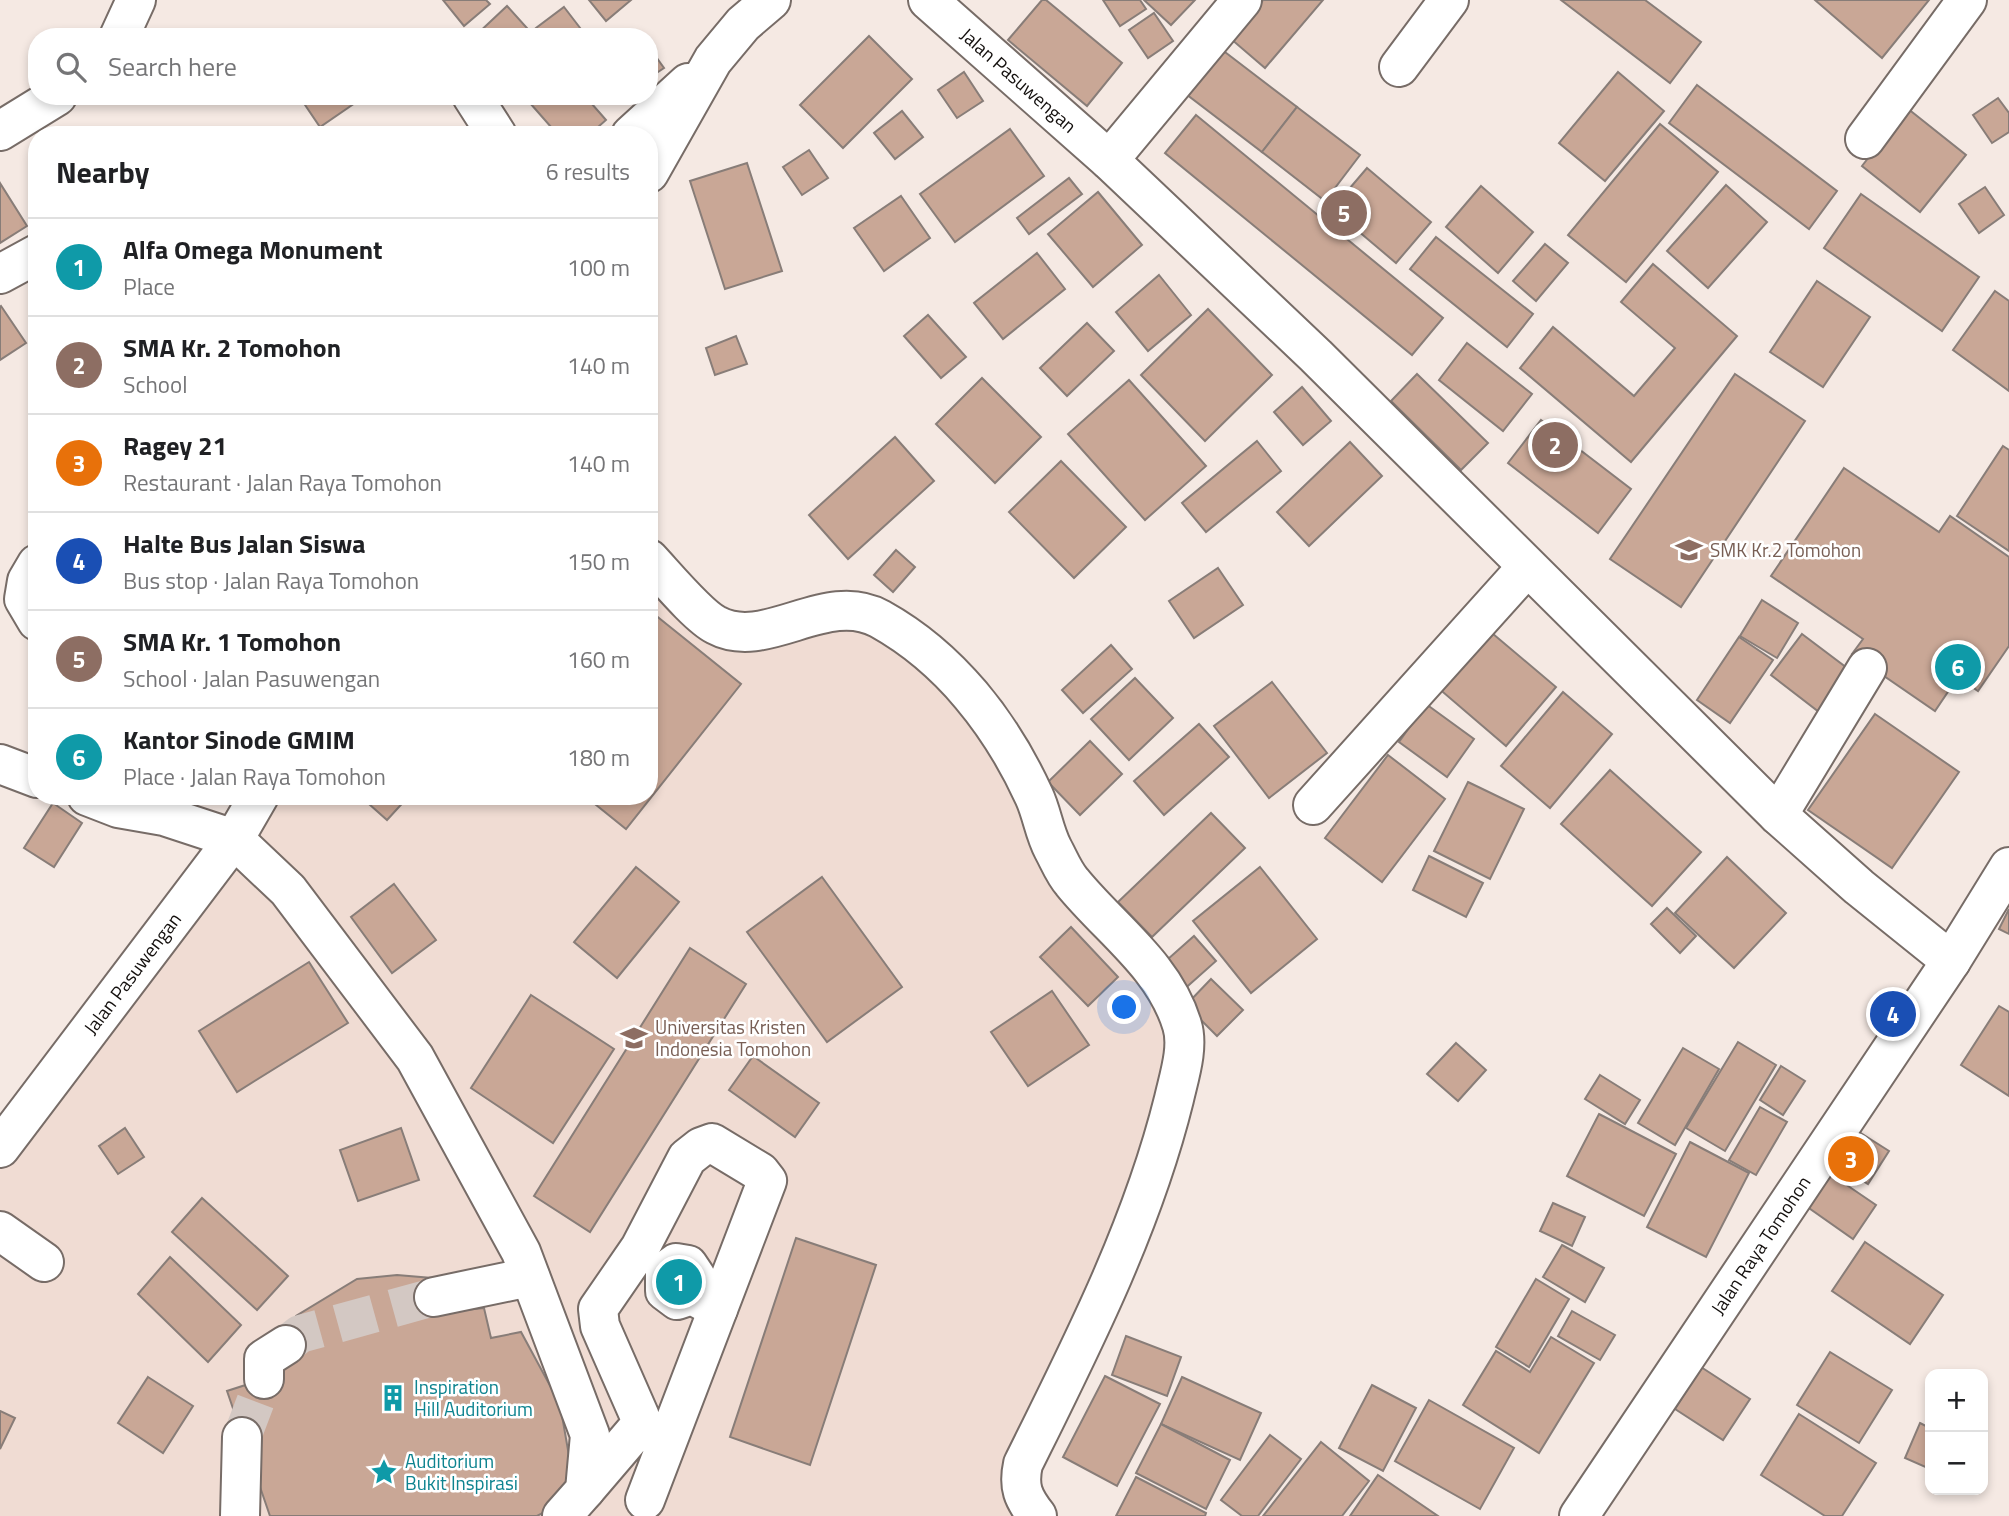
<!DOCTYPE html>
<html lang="en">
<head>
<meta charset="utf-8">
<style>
	:root { --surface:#fff; --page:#f2f2f2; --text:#202124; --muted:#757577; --line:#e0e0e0; --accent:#0f766e }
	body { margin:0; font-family:"Titillium Web",sans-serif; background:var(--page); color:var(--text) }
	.controls { position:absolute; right:21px; bottom:21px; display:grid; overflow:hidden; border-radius:14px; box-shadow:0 4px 10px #0003 }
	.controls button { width:63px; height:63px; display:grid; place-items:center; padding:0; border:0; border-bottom:2px solid var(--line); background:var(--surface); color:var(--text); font:35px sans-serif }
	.you { position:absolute; left:1125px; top:1008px; width:24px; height:24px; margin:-18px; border:5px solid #fff; border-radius:50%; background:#1a73e8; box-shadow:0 0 0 10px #1a73e833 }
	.badge { display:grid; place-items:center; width:46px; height:46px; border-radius:50%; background:var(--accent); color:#fff; font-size:23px; font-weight:700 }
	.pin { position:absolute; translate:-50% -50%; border:4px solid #fff; box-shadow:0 2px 7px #0006 }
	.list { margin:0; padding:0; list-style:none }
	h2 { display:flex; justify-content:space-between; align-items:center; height:91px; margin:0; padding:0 28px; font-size:30px }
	h2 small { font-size:23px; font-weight:400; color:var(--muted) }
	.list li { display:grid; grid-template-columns:46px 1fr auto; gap:21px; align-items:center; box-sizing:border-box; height:98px; padding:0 28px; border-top:2px solid var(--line) }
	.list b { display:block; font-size:26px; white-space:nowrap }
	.list p { margin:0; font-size:23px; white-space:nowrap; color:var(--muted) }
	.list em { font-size:23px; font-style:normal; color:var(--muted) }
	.icon { flex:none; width:38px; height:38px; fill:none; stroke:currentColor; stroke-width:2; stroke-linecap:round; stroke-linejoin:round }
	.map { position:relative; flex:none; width:2009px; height:1516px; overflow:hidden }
	.search { position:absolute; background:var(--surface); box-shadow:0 4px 10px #0003; left:28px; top:28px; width:630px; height:77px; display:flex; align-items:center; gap:18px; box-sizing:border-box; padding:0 24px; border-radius:28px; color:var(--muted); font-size:26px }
	.panel { position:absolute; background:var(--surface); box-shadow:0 4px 10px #0003; left:28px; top:126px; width:630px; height:679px; border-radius:28px }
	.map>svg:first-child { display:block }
</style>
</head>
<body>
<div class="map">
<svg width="2009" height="1516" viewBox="0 0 2009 1516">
	<rect width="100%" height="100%" fill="#f5e9e3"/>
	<polygon fill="#f0dcd3" points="649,559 715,625 864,610 964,689 1184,1048 1023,1464 1037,1516 0,1516 0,1148 261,796 649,796"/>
	<g fill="#c9a796" stroke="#887d78" stroke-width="2">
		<polygon points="443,0 486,0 490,4 464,26"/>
		<polygon points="589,0 631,0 606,21"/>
		<polygon points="1042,0 1046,0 1122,63 1087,106 1008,40"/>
		<polygon points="1103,0 1140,0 1146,9 1120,26"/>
		<polygon points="1144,0 1195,0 1171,25"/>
		<polygon points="1263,0 1323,0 1265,68 1231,39"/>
		<polygon points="1561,0 1645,0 1701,42 1670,83"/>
		<polygon points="1815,0 1929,0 1882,58"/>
		<polygon points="507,6 535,37 474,37"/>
		<polygon points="564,7 587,37 542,37 536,28"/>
		<polygon points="1154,13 1173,41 1148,58 1129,30"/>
		<polygon points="869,36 912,79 843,148 800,105"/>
		<polygon points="649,47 664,68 649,78"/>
		<polygon points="1221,49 1297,107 1262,152 1186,94"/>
		<polygon points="964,72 983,101 957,118 938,90"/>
		<polygon points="1618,72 1664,111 1605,181 1559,143"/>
		<polygon points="1697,85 1837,191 1809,229 1669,123"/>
		<polygon points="299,96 350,96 355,103 320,127"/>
		<polygon points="538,96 585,96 606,120 589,135 558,135 530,103"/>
		<polygon points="1998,98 2009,113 2009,132 1992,143 1973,115"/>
		<polygon points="1297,107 1360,155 1325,201 1262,152"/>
		<polygon points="1907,108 1966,155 1920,212 1862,166"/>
		<polygon points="902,111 923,137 895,159 874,133"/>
		<polygon points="1196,115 1443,318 1412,355 1165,153"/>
		<polygon points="1660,124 1718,172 1626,282 1568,235"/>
		<polygon points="1010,129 1044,176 955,242 920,194"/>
		<polygon points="809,150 828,178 802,195 783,167"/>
		<polygon points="747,163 782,271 725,289 690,181"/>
		<polygon points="1367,168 1431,222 1396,263 1332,209"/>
		<polygon points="1069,178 1082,194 1029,234 1017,218"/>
		<polygon points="0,183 27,226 0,243"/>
		<polygon points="1726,185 1767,222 1708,288 1667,251"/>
		<polygon points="1481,186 1533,232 1498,273 1446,227"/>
		<polygon points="1985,187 2004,215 1979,233 1959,204"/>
		<polygon points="1098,192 1142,245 1093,287 1048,234"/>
		<polygon points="1861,194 1979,277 1942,331 1824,248"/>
		<polygon points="901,196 930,238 884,271 854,228"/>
		<polygon points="1436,237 1533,314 1507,347 1410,269"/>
		<polygon points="1545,244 1568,263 1536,301 1513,281"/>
		<polygon points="1037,253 1065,289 1003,339 974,303"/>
		<polygon points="1653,264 1737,336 1631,462 1520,368 1553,327 1634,396 1675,348 1621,302"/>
		<polygon points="1159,275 1191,315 1148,351 1116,312"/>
		<polygon points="1817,281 1870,317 1823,387 1770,352"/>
		<polygon points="1995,291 2009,301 2009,391 1953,350"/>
		<polygon points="1,306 26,343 0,360 0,307"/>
		<polygon points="1208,309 1272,375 1205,441 1141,375"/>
		<polygon points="928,315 966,357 941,378 904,336"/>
		<polygon points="1087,323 1114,351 1067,396 1040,368"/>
		<polygon points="736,336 747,364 715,375 706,348"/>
		<polygon points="1467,343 1532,394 1503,431 1439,380"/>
		<polygon points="1417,374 1488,443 1461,470 1391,401"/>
		<polygon points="1735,374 1805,421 1681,607 1610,559"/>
		<polygon points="982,378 1041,437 995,483 936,424"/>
		<polygon points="1129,380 1206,466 1145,520 1068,434"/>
		<polygon points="1302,387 1331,421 1303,445 1274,412"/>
		<polygon points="1541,420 1631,489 1598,533 1508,463"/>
		<polygon points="895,437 934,481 848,559 809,515"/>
		<polygon points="1257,441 1281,471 1206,532 1182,503"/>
		<polygon points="1350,442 1382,476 1309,546 1277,512"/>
		<polygon points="2003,446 2009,450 2009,551 1957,516"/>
		<polygon points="1061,461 1126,527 1074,578 1009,512"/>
		<polygon points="1844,468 1939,532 1950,516 2009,557 2009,646 1978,691 1958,677 1935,711 1852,654 1863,639 1771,576"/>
		<polygon points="896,550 915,567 893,592 874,575"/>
		<polygon points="1218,568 1243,605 1194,638 1169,601"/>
		<polygon points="1762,600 1798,623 1777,658 1740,636"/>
		<polygon points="649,610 741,684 626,829 585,796 649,796"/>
		<polygon points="1486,628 1556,687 1506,746 1437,687"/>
		<polygon points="1802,634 1851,671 1819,712 1771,675"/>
		<polygon points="1739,637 1773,660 1730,723 1697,700"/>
		<polygon points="1111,645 1132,669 1083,713 1062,690"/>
		<polygon points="1135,678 1173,718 1129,760 1091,719"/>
		<polygon points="1272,682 1327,753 1269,798 1214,726"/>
		<polygon points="1563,692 1612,734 1550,808 1501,766"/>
		<polygon points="1426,704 1474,739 1447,777 1399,742"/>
		<polygon points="1875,714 1959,772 1892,868 1808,810"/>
		<polygon points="1199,724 1229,757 1164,815 1134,781"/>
		<polygon points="1090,741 1122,774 1080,815 1048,782"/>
		<polygon points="1388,755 1445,799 1382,882 1325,838"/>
		<polygon points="1610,770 1701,852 1652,906 1561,824"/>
		<polygon points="1468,782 1524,809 1490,879 1434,851"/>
		<polygon points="360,796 409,796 387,820"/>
		<polygon points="53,803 82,823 54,867 24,848"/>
		<polygon points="1211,813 1245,848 1152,937 1118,902"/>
		<polygon points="1429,856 1483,883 1466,917 1413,890"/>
		<polygon points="1727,857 1786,913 1734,968 1675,913"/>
		<polygon points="636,867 679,902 617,978 574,942"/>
		<polygon points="1260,867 1317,939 1251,993 1193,921"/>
		<polygon points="822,877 902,987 827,1042 747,932"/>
		<polygon points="394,884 436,940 392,973 351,917"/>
		<polygon points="1667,908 1696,936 1680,953 1651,924"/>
		<polygon points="2009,909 2009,934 1999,929"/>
		<polygon points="1071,927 1118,977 1088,1006 1040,957"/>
		<polygon points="1194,936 1216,961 1181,992 1159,967"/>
		<polygon points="690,948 746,984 590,1232 534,1196"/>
		<polygon points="309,962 348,1023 237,1092 199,1031"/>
		<polygon points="1211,979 1243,1010 1217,1036 1186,1005"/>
		<polygon points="1052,991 1089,1045 1028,1086 991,1032"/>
		<polygon points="531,995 614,1049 553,1143 471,1088"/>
		<polygon points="1999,1006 2009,1012 2009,1096 1961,1065"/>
		<polygon points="1738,1042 1776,1065 1725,1151 1686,1128"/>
		<polygon points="1456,1043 1486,1070 1458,1101 1427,1074"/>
		<polygon points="1683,1048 1719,1069 1675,1145 1638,1123"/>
		<polygon points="753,1056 819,1103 795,1137 729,1090"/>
		<polygon points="1781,1066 1805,1081 1783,1115 1760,1100"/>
		<polygon points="1600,1075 1640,1100 1625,1124 1585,1099"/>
		<polygon points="1760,1107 1787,1122 1756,1175 1729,1160"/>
		<polygon points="1599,1114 1676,1154 1644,1216 1567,1176"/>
		<polygon points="125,1128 144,1157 118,1174 99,1146"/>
		<polygon points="401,1128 419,1180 358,1201 340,1150"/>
		<polygon points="1856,1130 1889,1151 1868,1184 1835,1163"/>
		<polygon points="1690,1142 1749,1173 1706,1257 1647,1227"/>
		<polygon points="1829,1173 1876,1205 1853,1239 1806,1206"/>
		<polygon points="202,1198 288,1276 257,1310 172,1232"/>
		<polygon points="1553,1203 1585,1217 1572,1246 1540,1231"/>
		<polygon points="796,1238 876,1265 810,1465 730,1437"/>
		<polygon points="1865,1242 1943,1295 1910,1344 1832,1291"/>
		<polygon points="1562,1245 1604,1268 1585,1302 1543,1277"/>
		<polygon points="170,1257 241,1325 208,1362 138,1294"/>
		<polygon points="397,1275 432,1278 437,1313 484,1308 491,1338 521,1332 560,1404 576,1496 537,1516 270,1516 227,1391 264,1379 286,1345 296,1316 357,1279"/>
		<polygon points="1536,1279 1569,1299 1529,1367 1496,1347"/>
		<polygon points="1572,1311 1615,1335 1600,1360 1558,1336"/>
		<polygon points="1126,1336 1181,1357 1167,1396 1112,1375"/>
		<polygon points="1551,1337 1594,1363 1539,1453 1463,1405 1496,1351 1530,1372"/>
		<polygon points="1830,1352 1892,1390 1859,1443 1797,1405"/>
		<polygon points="1701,1367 1750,1399 1723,1440 1675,1409"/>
		<polygon points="1105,1376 1160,1404 1117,1486 1063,1457"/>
		<polygon points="148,1377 193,1406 163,1453 118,1423"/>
		<polygon points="1182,1377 1261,1413 1240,1460 1161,1424"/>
		<polygon points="1372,1385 1416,1408 1383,1471 1339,1448"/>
		<polygon points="1429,1400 1514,1448 1480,1509 1395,1461"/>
		<polygon points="0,1411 15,1418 0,1449"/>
		<polygon points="1799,1414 1876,1463 1842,1516 1825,1516 1761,1475"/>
		<polygon points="1920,1423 1930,1428 1930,1469 1905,1458"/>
		<polygon points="1161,1424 1230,1460 1206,1509 1136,1473"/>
		<polygon points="1270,1435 1301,1459 1258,1516 1242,1516 1221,1500"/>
		<polygon points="1321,1442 1369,1481 1342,1516 1263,1516"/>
		<polygon points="1378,1475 1438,1516 1350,1516"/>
		<polygon points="1136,1477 1206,1513 1205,1516 1116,1516"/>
	</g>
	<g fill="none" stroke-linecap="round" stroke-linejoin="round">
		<g stroke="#d3c8c3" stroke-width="38" stroke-dasharray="38 19" stroke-linecap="butt">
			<polyline points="286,1345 300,1334 434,1297"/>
			<polyline points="242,1437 264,1379"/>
		</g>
		<defs>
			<g id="minor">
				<path id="s1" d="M928,0L1109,160L1316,356L1778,815L1859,887L1951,961"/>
				<polyline points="119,37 136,0"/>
				<polyline points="1399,67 1449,0"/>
				<polyline points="472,96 497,135"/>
				<polyline points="0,131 57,96"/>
				<polyline points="631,135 688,83"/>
				<polyline points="1865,139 1967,0"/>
				<polyline points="1109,160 1242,0"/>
				<polyline points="649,173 713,60 743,24 771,0"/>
				<polyline points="0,274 37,254"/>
				<path d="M649,559C665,576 698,616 716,625C766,652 826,589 880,619C950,658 1001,724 1034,796C1042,813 1044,832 1053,849C1059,860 1064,873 1072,882C1109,928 1164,965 1182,1025C1189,1047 1179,1077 1174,1099C1142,1228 1081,1347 1023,1464C1018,1487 1023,1498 1037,1516"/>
				<polyline points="37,564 27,581 24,599 37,621"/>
				<polyline points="0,764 37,778"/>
				<polyline points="87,796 118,808 164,816 234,839 288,890 415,1058 521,1252 590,1435 585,1490 562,1516"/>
				<polyline points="1313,805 1527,567"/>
				<polyline points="1778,815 1867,668"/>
				<path id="s2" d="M0,1148L234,839L259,796"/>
				<polyline points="0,1231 44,1262"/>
				<polyline points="434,1297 530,1277"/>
				<polyline points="696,1297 696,1277 688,1265 676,1263 665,1271 665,1291 677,1300 692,1295 718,1309"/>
				<polyline points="264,1379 264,1359 286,1345"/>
				<polyline points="585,1490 638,1428 640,1417 600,1326 598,1309 640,1248 687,1158 701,1147 712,1143 760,1172 767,1181 645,1500"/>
				<polyline points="240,1516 242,1437"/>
			</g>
			<g id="highway">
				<path id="s3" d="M1579,1516L1951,961L2009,867"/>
			</g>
		</defs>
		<use href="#minor" stroke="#776c67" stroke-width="42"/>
		<use href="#highway" stroke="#776c67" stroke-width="42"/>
		<use href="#minor" stroke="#fff" stroke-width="38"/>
		<use href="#highway" stroke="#fff" stroke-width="38"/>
	</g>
	<defs>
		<symbol id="school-bare" viewBox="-9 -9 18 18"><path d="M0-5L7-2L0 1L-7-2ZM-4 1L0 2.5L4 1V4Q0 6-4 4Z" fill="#8d6e63" stroke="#fff" stroke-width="2.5" paint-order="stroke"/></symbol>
		<symbol id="university-bare" viewBox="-9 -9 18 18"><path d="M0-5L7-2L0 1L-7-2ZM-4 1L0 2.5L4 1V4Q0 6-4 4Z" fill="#8d6e63" stroke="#fff" stroke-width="2.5" paint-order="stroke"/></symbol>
		<symbol id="building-bare" viewBox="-9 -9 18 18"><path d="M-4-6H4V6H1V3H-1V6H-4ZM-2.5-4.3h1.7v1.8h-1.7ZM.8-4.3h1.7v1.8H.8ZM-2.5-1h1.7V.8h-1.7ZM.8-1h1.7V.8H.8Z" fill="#0f9aa8" stroke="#fff" stroke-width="2.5" paint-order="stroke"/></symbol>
		<symbol id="sight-bare" viewBox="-9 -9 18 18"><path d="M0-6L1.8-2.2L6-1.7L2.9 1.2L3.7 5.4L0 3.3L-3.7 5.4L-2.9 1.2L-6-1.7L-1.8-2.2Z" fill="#0f9aa8" stroke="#fff" stroke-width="2.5" paint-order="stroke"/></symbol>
	</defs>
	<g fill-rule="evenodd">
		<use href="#school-bare" x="1670" y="531" width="38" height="38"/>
		<use href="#university-bare" x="615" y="1019" width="38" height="38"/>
		<use href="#building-bare" x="374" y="1379" width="38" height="38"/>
		<use href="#sight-bare" x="365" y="1453" width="38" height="38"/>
	</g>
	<g text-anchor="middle" stroke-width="5" stroke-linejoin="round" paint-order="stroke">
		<g font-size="19" fill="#130f0d" stroke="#fff">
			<text dy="7" stroke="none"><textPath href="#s1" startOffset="121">Jalan Pasuwengan</textPath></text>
			<text dy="7" stroke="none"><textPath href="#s2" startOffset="219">Jalan Pasuwengan</textPath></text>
			<text dy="7" stroke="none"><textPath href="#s3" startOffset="326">Jalan Raya Tomohon</textPath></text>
		</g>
		<g font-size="19" fill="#785e54" stroke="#fff" text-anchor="start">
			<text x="1710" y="557">SMK Kr.2 Tomohon</text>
			<text x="655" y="1034">Universitas Kristen<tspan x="655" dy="22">Indonesia Tomohon</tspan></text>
		</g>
		<g font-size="19" fill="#0d838f" stroke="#fff" text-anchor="start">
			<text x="414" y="1394">Inspiration<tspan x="414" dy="22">Hill Auditorium</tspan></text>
			<text x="405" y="1468">Auditorium<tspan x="405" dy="22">Bukit Inspirasi</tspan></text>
		</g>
	</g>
</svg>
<div class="controls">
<button>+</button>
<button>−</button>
</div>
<div class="you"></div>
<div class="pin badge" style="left:679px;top:1282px;background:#0f9aa8">1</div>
<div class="pin badge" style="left:1555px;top:445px;background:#8d6e63">2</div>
<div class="pin badge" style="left:1851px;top:1159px;background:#e8710a">3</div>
<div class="pin badge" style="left:1893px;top:1014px;background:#1a4fb4">4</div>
<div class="pin badge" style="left:1344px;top:213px;background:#8d6e63">5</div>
<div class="pin badge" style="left:1958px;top:667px;background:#0f9aa8">6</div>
<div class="search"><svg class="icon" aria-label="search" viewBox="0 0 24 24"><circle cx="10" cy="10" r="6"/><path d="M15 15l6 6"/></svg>Search here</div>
<section class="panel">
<h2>Nearby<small>6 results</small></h2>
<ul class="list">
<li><span class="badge" style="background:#0f9aa8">1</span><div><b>Alfa Omega Monument</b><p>Place</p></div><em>100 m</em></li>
<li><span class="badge" style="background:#8d6e63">2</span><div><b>SMA Kr. 2 Tomohon</b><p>School</p></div><em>140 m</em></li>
<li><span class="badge" style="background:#e8710a">3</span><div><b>Ragey 21</b><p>Restaurant · Jalan Raya Tomohon</p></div><em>140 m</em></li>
<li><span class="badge" style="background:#1a4fb4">4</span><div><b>Halte Bus Jalan Siswa</b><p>Bus stop · Jalan Raya Tomohon</p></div><em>150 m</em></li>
<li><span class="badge" style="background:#8d6e63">5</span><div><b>SMA Kr. 1 Tomohon</b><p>School · Jalan Pasuwengan</p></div><em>160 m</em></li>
<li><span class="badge" style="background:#0f9aa8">6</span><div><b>Kantor Sinode GMIM</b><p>Place · Jalan Raya Tomohon</p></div><em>180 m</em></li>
</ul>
</section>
</div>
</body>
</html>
